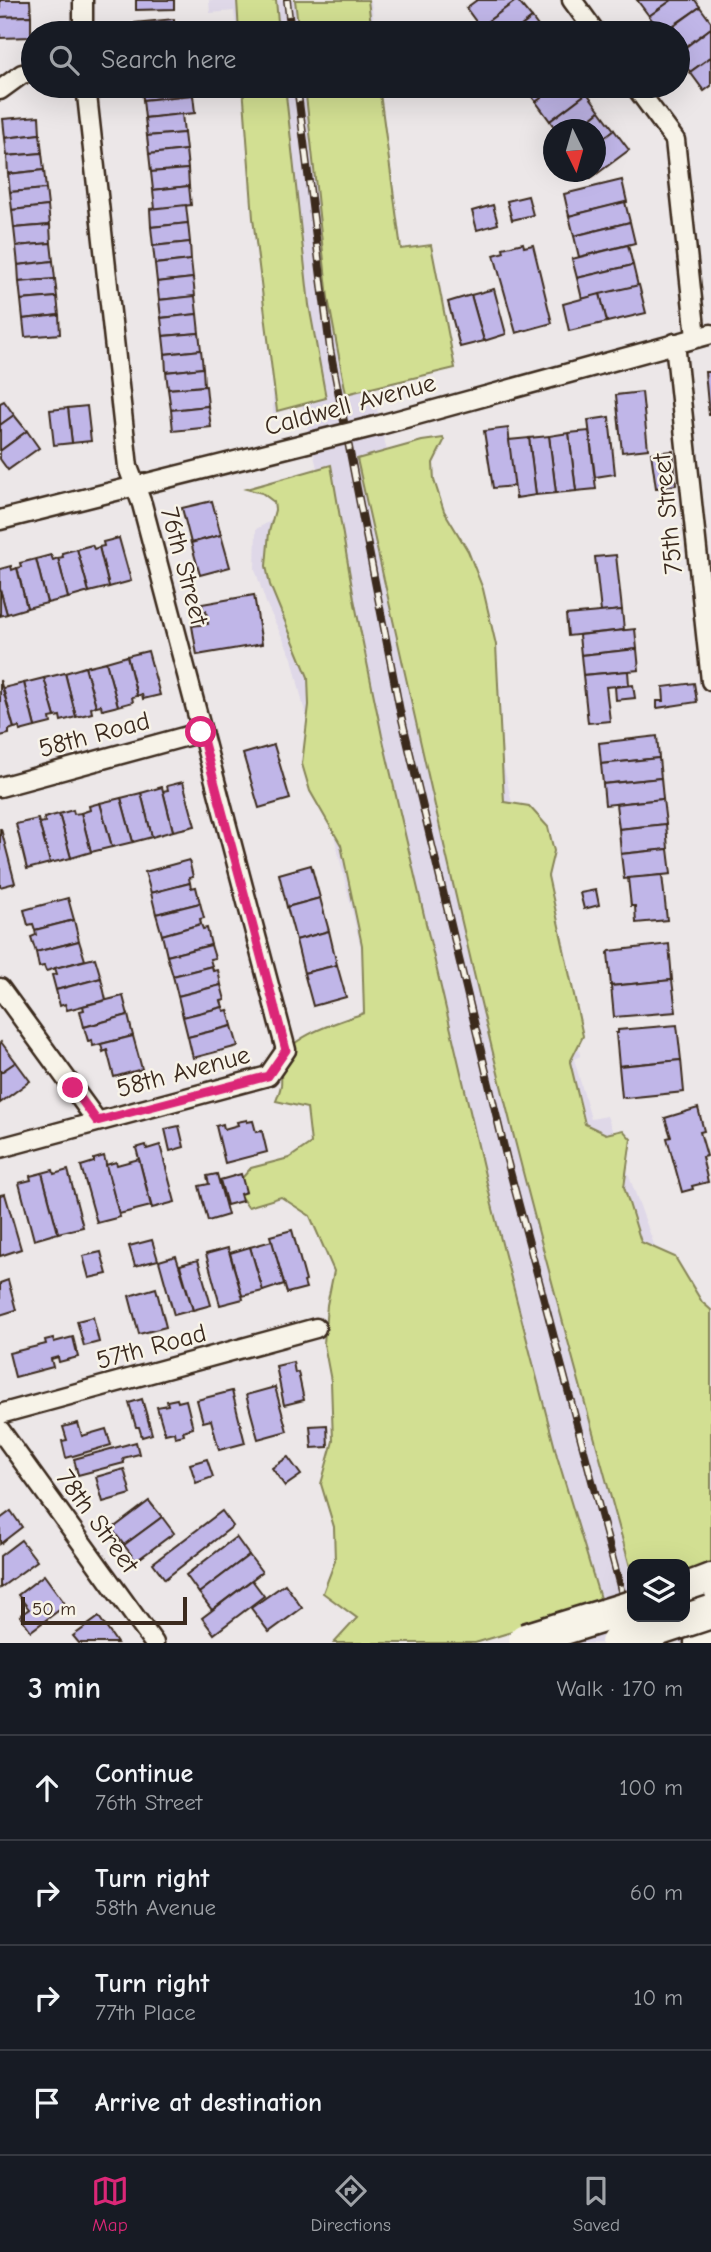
<!DOCTYPE html>
<html lang="en">
<head>
<meta charset="utf-8">
<style>
	:root { --surface:#171b24; --page:#20242c; --text:#f1f3f6; --muted:#9ea1a6; --line:#363941; --accent:#db2777 }
	body { margin:0; font-family:"Comic Neue",sans-serif; background:var(--page); color:var(--text) }
	.controls { position:absolute; right:21px; bottom:21px; display:grid; overflow:hidden; border-radius:14px; box-shadow:0 7px 28px #0002 }
	.controls button { width:63px; height:63px; display:grid; place-items:center; padding:0; border:0; border-bottom:2px solid var(--line); background:var(--surface); color:var(--text); font:35px sans-serif }
	.compass { position:absolute; left:543px; top:119px; width:63px; height:63px; border-radius:50%; background:var(--surface); box-shadow:0 7px 28px #0002; rotate:175deg }
	.scale { position:absolute; left:21px; bottom:18px; width:166px; box-sizing:border-box; padding-left:7px; border:4px solid #3b2a1e; border-top:0; font-size:19px; line-height:24px; white-space:nowrap; color:#3b2a1e; -webkit-text-stroke:5px #f7f3e8; paint-order:stroke }
	.stop { position:absolute; width:21px; height:21px; margin:-16px; border:5px solid #db2777; border-radius:50%; background:#fff }
	.stop.end { background:#db2777; border-color:#fff; box-shadow:0 2px 7px #0008 }
	.list { margin:0; padding:0; list-style:none }
	h2 { display:flex; justify-content:space-between; align-items:center; height:91px; margin:0; padding:0 28px; font-size:30px }
	h2 small { font-size:23px; font-weight:400; color:var(--muted) }
	.list li { display:grid; grid-template-columns:46px 1fr auto; gap:21px; align-items:center; box-sizing:border-box; height:105px; padding:0 28px; border-top:2px solid var(--line) }
	.list b { display:block; font-size:26px; white-space:nowrap }
	.list p { margin:0; font-size:23px; white-space:nowrap; color:var(--muted) }
	.list em { font-size:23px; font-style:normal; color:var(--muted) }
	.icon { flex:none; width:38px; height:38px; fill:none; stroke:currentColor; stroke-width:2; stroke-linecap:round; stroke-linejoin:round }
	.map { position:relative; flex:none; width:711px; height:1643px; overflow:hidden }
	.search { position:absolute; background:var(--surface); box-shadow:0 7px 28px #0002; left:21px; right:21px; top:21px; height:77px; display:flex; align-items:center; gap:18px; box-sizing:border-box; padding:0 24px; border-radius:38px; color:var(--muted); font-size:26px }
	.sheet { height:511px; background:var(--surface) }
	nav { display:flex; justify-content:space-around; align-items:center; box-sizing:border-box; height:98px; border-top:2px solid var(--line); background:var(--surface); font-size:19px; color:var(--muted) }
	nav a { display:grid; justify-items:center; gap:4px }
	nav .on { color:var(--accent) }
	.map>svg:first-child { display:block }
</style>
</head>
<body>
<div class="map">
<svg width="711" height="1643" viewBox="0 0 711 1643">
	<rect width="100%" height="100%" fill="#ece7e8"/>
	<filter id="ink" filterUnits="userSpaceOnUse"><feTurbulence type="fractalNoise" baseFrequency=".0143" numOctaves="2"/><feDisplacementMap in="SourceGraphic" scale="14" xChannelSelector="R" yChannelSelector="G"/><feConvolveMatrix kernelMatrix="1 2 1 2 8 2 1 2 1" color-interpolation-filters="sRGB"/></filter>
	<g filter="url(#ink)">
		<g fill="#dfd8e8" fill-rule="evenodd">
			<polygon points="209,0 371,0 375,33 237,33 234,11 210,13"/>
			<path d="M243,86H380L397,301L395,385L372,388L387,451L485,682L531,889L548,893L580,1056L574,1059L591,1119L607,1116L692,1348L711,1643H526L292,658L266,603L255,569L256,529L282,515L317,468L302,405L273,414L272,315ZM632,1564H685V1617H632Z"/>
		</g>
		<g fill="#d2df92" stroke="#868458" stroke-width="2">
			<polygon points="237,0 276,0 279,33 239,33"/>
			<polygon points="295,0 368,0 372,33 299,33"/>
			<polygon points="243,86 285,86 309,305 326,398 277,411 253,218"/>
			<polygon points="305,86 379,86 401,249 431,245 455,368 346,394 328,298"/>
			<path d="M443,438L444,441L433,463L434,480L444,511L468,551L483,589L496,645L504,802L529,806L548,827L554,851L548,876L583,1036L570,1062L585,1124L606,1134L623,1130L631,1139L624,1187L641,1242L675,1257L702,1302L711,1310V1567L685,1577V1564H632V1574C585,1403 537,1233 495,1061C446,861 402,660 357,459L422,441Z"/>
			<path d="M331,465L354,599L382,736L492,1205L557,1456L602,1605L475,1643H334L357,1618L323,1593L335,1561L334,1527L321,1484L333,1441L331,1381L324,1344L327,1305L334,1271L310,1216L281,1197L248,1207L234,1187L251,1168L289,1158L311,1143L307,1108L276,1101C278,1096 280,1091 281,1085C282,1078 280,1070 281,1063C286,1036 342,1021 364,1013L362,945L341,845L310,791L302,764L309,705L308,677L270,585L266,566L269,532L275,510L274,502L262,493L246,489Z"/>
		</g>
		<g fill="#c0b6e8" stroke="#3b2a1e" stroke-width="2">
			<polygon points="0,0 30,0 31,16 0,17"/>
			<polygon points="136,0 174,0 174,9 136,10"/>
			<polygon points="477,0 517,0 480,27 466,8"/>
			<polygon points="517,0 532,18 512,33 485,33 480,27"/>
			<polygon points="637,0 672,0 649,16"/>
			<polygon points="672,0 695,0 700,7 662,33 649,16"/>
			<polygon points="700,7 711,22 711,28 678,53 678,33 664,33"/>
			<polygon points="31,16 31,37 0,38 0,17"/>
			<polygon points="532,18 543,33 512,33"/>
			<polygon points="174,19 175,33 137,33 135,23"/>
			<polygon points="711,28 711,57 690,72 678,53"/>
			<polygon points="711,57 711,86 704,91 690,72"/>
			<polygon points="142,86 179,86 180,96 143,100"/>
			<polygon points="524,86 557,86 536,102"/>
			<polygon points="557,86 582,86 587,93 550,121 536,102"/>
			<polygon points="587,93 600,111 576,130 556,130 550,121"/>
			<polygon points="193,95 195,113 145,118 143,100"/>
			<polygon points="600,111 614,130 596,144 596,130 576,130"/>
			<polygon points="182,114 184,133 147,136 145,118"/>
			<polygon points="39,116 40,134 5,138 3,119"/>
			<polygon points="614,130 629,150 590,179 584,172 596,172 596,144"/>
			<polygon points="184,133 186,150 149,154 147,136"/>
			<polygon points="40,134 42,153 7,156 5,138"/>
			<polygon points="186,150 188,169 151,172 149,154"/>
			<polygon points="42,153 44,170 8,174 7,156"/>
			<polygon points="188,169 189,186 153,190 151,172"/>
			<polygon points="44,170 46,189 10,192 8,174"/>
			<polygon points="622,180 627,202 569,216 564,194"/>
			<polygon points="189,186 191,205 155,209 153,190"/>
			<polygon points="46,189 48,206 12,210 10,192"/>
			<polygon points="528,196 533,215 512,220 507,201"/>
			<polygon points="625,202 630,222 574,236 569,216"/>
			<polygon points="186,205 188,223 151,227 150,209"/>
			<polygon points="493,205 498,224 477,230 472,211"/>
			<polygon points="48,206 50,225 14,228 12,210"/>
			<polygon points="630,222 635,243 579,257 574,236"/>
			<polygon points="188,223 190,242 153,246 151,227"/>
			<polygon points="50,225 51,243 16,246 14,228"/>
			<polygon points="190,242 191,260 155,264 153,246"/>
			<polygon points="51,243 53,261 18,265 16,246"/>
			<polygon points="523,243 524,247 533,245 552,323 516,333 494,255 504,252 503,248"/>
			<polygon points="628,245 633,265 577,278 572,259"/>
			<polygon points="191,260 193,278 157,282 155,264"/>
			<polygon points="53,261 55,279 19,282 18,265"/>
			<polygon points="633,265 638,286 582,299 577,278"/>
			<polygon points="193,278 195,296 159,300 157,282"/>
			<polygon points="55,279 57,297 21,300 19,282"/>
			<polygon points="639,285 646,313 607,322 600,294"/>
			<polygon points="494,289 506,334 484,341 471,295"/>
			<polygon points="600,294 607,322 569,331 563,304"/>
			<polygon points="471,295 484,341 460,347 448,302"/>
			<polygon points="195,296 197,314 161,318 159,300"/>
			<polygon points="57,297 59,315 23,319 21,300"/>
			<polygon points="197,314 199,333 163,336 161,318"/>
			<polygon points="59,315 60,334 25,337 23,319"/>
			<polygon points="199,333 201,350 165,354 163,336"/>
			<polygon points="201,350 203,368 166,372 165,354"/>
			<polygon points="203,368 204,386 168,389 166,372"/>
			<polygon points="705,372 711,372 711,415 709,415"/>
			<polygon points="206,386 208,406 171,410 168,389"/>
			<polygon points="642,392 648,449 622,452 616,395"/>
			<polygon points="4,401 14,415 0,425 0,403"/>
			<polygon points="87,406 91,441 72,443 68,408"/>
			<polygon points="208,406 211,427 173,431 171,410"/>
			<polygon points="68,408 72,443 54,445 50,410"/>
			<polygon points="14,415 27,431 0,451 0,425"/>
			<polygon points="609,417 615,474 595,477 588,420"/>
			<polygon points="508,428 515,486 493,488 484,431"/>
			<polygon points="27,431 39,448 8,470 0,459 0,451"/>
			<polygon points="589,431 596,489 576,491 569,433"/>
			<polygon points="569,433 576,491 556,493 549,436"/>
			<polygon points="549,436 556,493 536,495 529,438"/>
			<polygon points="529,438 536,495 516,498 509,440"/>
			<polygon points="673,451 676,485 656,488 651,453"/>
			<polygon points="212,501 221,535 191,543 182,508"/>
			<polygon points="221,535 230,567 200,575 191,543"/>
			<polygon points="119,538 131,581 109,587 99,547 104,546 103,542"/>
			<polygon points="92,545 94,549 99,547 109,587 89,592 77,549"/>
			<polygon points="77,549 89,592 68,598 58,558 63,557 62,553"/>
			<polygon points="51,555 53,560 58,558 68,598 47,603 36,559"/>
			<polygon points="616,555 622,610 601,612 595,557"/>
			<polygon points="36,559 47,603 27,608 17,568 21,567 20,563"/>
			<polygon points="11,566 12,570 17,568 27,608 7,614 0,589 0,569"/>
			<polygon points="0,589 7,614 0,616"/>
			<polygon points="254,595 262,644 197,655 192,626 208,624 206,611 203,611 202,604"/>
			<polygon points="622,610 624,630 568,636 566,615"/>
			<polygon points="635,629 637,649 581,655 579,635"/>
			<polygon points="637,649 639,670 583,675 581,655"/>
			<polygon points="148,651 160,695 143,699 142,694 137,696 127,656"/>
			<polygon points="127,656 137,696 132,697 133,702 118,706 106,662"/>
			<polygon points="106,662 118,706 102,710 101,705 96,706 85,667"/>
			<polygon points="85,667 96,706 91,708 92,713 76,717 65,673"/>
			<polygon points="628,671 629,685 606,687 610,721 588,723 583,675"/>
			<polygon points="65,673 76,717 61,721 60,716 55,717 44,678"/>
			<polygon points="44,678 55,717 50,718 51,723 35,727 24,683"/>
			<polygon points="0,680 14,728 9,730 9,734 0,736"/>
			<polygon points="24,683 35,727 20,731 19,727 14,728 3,688"/>
			<polygon points="694,683 697,702 657,708 657,701 664,701 663,687"/>
			<polygon points="633,685 635,698 616,700 615,687"/>
			<polygon points="657,736 659,758 601,764 599,743"/>
			<polygon points="274,745 290,799 259,808 243,754"/>
			<polygon points="659,758 661,778 603,784 601,764"/>
			<polygon points="661,778 663,799 605,805 603,784"/>
			<polygon points="183,782 195,826 173,831 163,791 168,790 167,786"/>
			<polygon points="162,787 173,831 152,837 141,793"/>
			<polygon points="141,793 152,837 133,842 121,798"/>
			<polygon points="121,798 133,842 112,847 100,803"/>
			<polygon points="663,799 666,824 619,829 616,804"/>
			<polygon points="100,803 112,847 91,852 81,813 90,810 89,806"/>
			<polygon points="73,810 74,814 81,813 91,852 71,858 59,814"/>
			<polygon points="59,814 71,858 50,863 39,823 45,822 44,818"/>
			<polygon points="38,819 50,863 27,869 16,824"/>
			<polygon points="666,824 668,849 621,854 619,829"/>
			<polygon points="1,829 15,883 0,887 0,829"/>
			<polygon points="668,849 671,874 624,879 621,854"/>
			<polygon points="189,860 193,877 189,878 190,883 151,893 145,872"/>
			<polygon points="311,865 320,898 287,907 279,874"/>
			<polygon points="662,875 667,920 636,923 635,906 631,906 628,878"/>
			<polygon points="190,883 191,888 196,887 200,903 156,914 151,893"/>
			<polygon points="596,890 599,905 584,909 580,893"/>
			<polygon points="68,898 74,920 35,930 33,924 28,925 24,910"/>
			<polygon points="320,898 329,931 296,940 287,907"/>
			<polygon points="200,903 204,918 200,919 201,924 162,935 156,914"/>
			<polygon points="74,920 79,941 36,952 31,937 36,935 35,930"/>
			<polygon points="201,924 203,929 207,928 211,945 167,956 162,935"/>
			<polygon points="329,931 337,965 304,973 296,940"/>
			<polygon points="79,941 85,960 46,971 44,966 39,967 36,952"/>
			<polygon points="669,944 672,980 611,986 608,953 610,951"/>
			<polygon points="211,945 215,958 210,959 212,966 173,976 167,956"/>
			<polygon points="95,958 101,978 56,990 52,975 57,974 55,968"/>
			<polygon points="337,965 346,997 313,1006 304,973"/>
			<polygon points="212,966 213,971 218,970 221,985 178,996 173,976"/>
			<polygon points="101,978 106,1000 67,1010 65,1004 60,1006 56,990"/>
			<polygon points="672,980 676,1012 614,1017 611,986"/>
			<polygon points="221,985 225,1000 221,1001 223,1007 183,1017 178,996"/>
			<polygon points="123,996 128,1015 84,1027 80,1011 84,1010 83,1006"/>
			<polygon points="223,1007 224,1011 228,1010 232,1026 188,1037 183,1017"/>
			<polygon points="128,1015 133,1036 93,1046 92,1040 88,1041 84,1027"/>
			<polygon points="677,1025 681,1060 619,1066 616,1033 618,1033 618,1030"/>
			<polygon points="232,1026 238,1046 193,1058 188,1037"/>
			<polygon points="133,1036 142,1069 114,1077 107,1050 103,1052 101,1044"/>
			<polygon points="1,1042 16,1062 0,1073 0,1043"/>
			<polygon points="681,1060 684,1092 625,1098 622,1097 619,1066"/>
			<polygon points="16,1062 30,1081 0,1103 0,1073"/>
			<polygon points="698,1108 704,1131 700,1132 707,1156 702,1157 708,1182 692,1186 693,1189 682,1192 667,1138 671,1137 665,1118"/>
			<polygon points="247,1120 247,1122 253,1121 256,1132 262,1131 267,1152 225,1163 216,1126 223,1124 224,1129 238,1125 237,1122"/>
			<polygon points="179,1126 184,1147 170,1151 165,1129"/>
			<polygon points="146,1145 147,1149 160,1145 175,1202 152,1208 136,1148"/>
			<polygon points="104,1156 120,1217 97,1223 81,1166 94,1162 94,1159"/>
			<polygon points="139,1159 151,1206 119,1214 106,1165 116,1162 117,1165"/>
			<polygon points="53,1170 54,1174 68,1170 83,1227 58,1233 42,1173"/>
			<polygon points="42,1173 58,1233 34,1240 19,1183 31,1180 30,1176"/>
			<polygon points="217,1174 228,1215 208,1221 199,1186 209,1184 207,1176"/>
			<polygon points="241,1174 246,1192 240,1194 242,1201 227,1205 220,1180"/>
			<polygon points="5,1194 21,1249 0,1256 0,1195"/>
			<polygon points="292,1230 306,1281 304,1282 306,1288 287,1293 270,1236"/>
			<polygon points="152,1240 158,1260 135,1266 129,1246"/>
			<polygon points="272,1241 284,1284 263,1291 250,1247"/>
			<polygon points="250,1247 263,1291 242,1296 230,1253"/>
			<polygon points="228,1248 243,1299 220,1305 206,1254"/>
			<polygon points="101,1252 107,1274 89,1278 83,1256"/>
			<polygon points="176,1256 193,1310 174,1315 159,1261"/>
			<polygon points="198,1260 211,1305 193,1310 180,1265"/>
			<polygon points="8,1280 16,1310 0,1315 0,1283"/>
			<polygon points="156,1288 166,1327 139,1334 129,1296"/>
			<polygon points="93,1317 99,1342 84,1346 77,1321"/>
			<polygon points="73,1337 78,1357 59,1362 58,1357 51,1359 53,1367 15,1377 9,1353 46,1344 45,1340 53,1338 54,1342"/>
			<polygon points="293,1362 295,1373 298,1372 304,1400 284,1405 276,1366"/>
			<polygon points="275,1387 287,1431 258,1439 246,1395"/>
			<polygon points="232,1391 245,1443 219,1450 211,1420 203,1422 197,1400"/>
			<polygon points="142,1399 152,1434 142,1437 139,1427 136,1427 129,1403"/>
			<polygon points="177,1399 178,1402 186,1400 193,1428 183,1431 184,1435 175,1437 174,1432 165,1434 157,1407 168,1405 167,1401"/>
			<polygon points="78,1423 82,1436 106,1429 111,1445 66,1458 62,1441 67,1440 63,1427"/>
			<polygon points="327,1425 328,1447 312,1448 310,1426"/>
			<polygon points="136,1442 139,1454 123,1458 124,1463 78,1475 74,1459"/>
			<polygon points="288,1457 301,1475 285,1486 272,1468"/>
			<polygon points="207,1459 213,1477 196,1483 190,1464"/>
			<polygon points="124,1469 131,1494 103,1502 96,1477"/>
			<polygon points="149,1501 162,1517 124,1545 112,1529"/>
			<polygon points="11,1511 22,1527 0,1544 0,1519"/>
			<polygon points="222,1511 233,1526 165,1579 153,1563"/>
			<polygon points="162,1517 174,1533 136,1561 124,1545"/>
			<polygon points="236,1537 249,1555 199,1593 186,1575"/>
			<polygon points="21,1540 37,1561 0,1588 0,1556"/>
			<polygon points="249,1555 262,1572 212,1610 199,1593"/>
			<polygon points="44,1575 66,1605 31,1631 20,1616 29,1609 18,1595"/>
			<polygon points="252,1580 264,1596 214,1634 202,1618"/>
			<polygon points="285,1584 302,1608 269,1632 251,1608"/>
			<polygon points="99,1617 117,1643 79,1643 73,1636"/>
		</g>
		<g fill="none" stroke-linecap="round" stroke-linejoin="round">
			<defs>
				<g id="street">
					<polyline points="83,0 83,33"/>
					<polyline points="572,0 596,33"/>
					<polyline points="635,86 675,140 696,337"/>
					<polyline points="0,90 22,74 33,72"/>
					<polyline points="675,343 711,681"/>
					<polyline points="380,425 711,334"/>
					<polyline points="0,520 311,442"/>
					<polyline points="0,787 202,732"/>
					<polyline points="0,988 97,1121"/>
					<polyline points="0,1148 268,1076 286,1050 142,504 128,467 86,86"/>
					<polyline points="0,1414 316,1328"/>
					<polyline points="0,1430 154,1643"/>
				</g>
				<g id="highway">
					<polyline points="685,1590 711,1580"/>
					<polyline points="701,1643 711,1639"/>
				</g>
			</defs>
			<use href="#street" stroke="#3b2a1e" stroke-width="23"/>
			<use href="#highway" stroke="#3b2a1e" stroke-width="37"/>
			<use href="#street" stroke="#f7f3e8" stroke-width="18"/>
			<use href="#highway" stroke="#f7f3e8" stroke-width="32"/>
			<defs>
				<g id="rail">
					<polyline points="287,0 291,33"/>
					<polyline points="297,86 330,349 400,711 507,1160 635,1643"/>
				</g>
			</defs>
			<use href="#rail" stroke="#3b2a1e" stroke-width="8"/>
			<use href="#rail" stroke="#f7f3e8" stroke-width="5" stroke-dasharray="16" stroke-linecap="butt"/>
			<defs>
				<polyline id="street-bridge" points="311,442 380,425"/>
				<g id="highway-bridge">
					<polyline points="525,1640 632,1607"/>
					<polyline points="617,1643 711,1612"/>
				</g>
			</defs>
			<use href="#street-bridge" stroke="#3b2a1e" stroke-width="23" stroke-linecap="butt"/>
			<use href="#highway-bridge" stroke="#3b2a1e" stroke-width="37" stroke-linecap="butt"/>
			<use href="#street-bridge" stroke="#f7f3e8" stroke-width="18"/>
			<use href="#highway-bridge" stroke="#f7f3e8" stroke-width="32"/>
		</g>
	</g>
	<g fill="none" stroke-linecap="round" stroke-linejoin="round" filter="url(#ink)">
		<polyline stroke="#db2777" stroke-width="9" points="73,1088 97,1121 268,1076 286,1050 201,732"/>
	</g>
	<g text-anchor="middle" stroke-width="5" stroke-linejoin="round" paint-order="stroke">
		<g font-size="26" fill="#3b2a1e" stroke="#f7f3e8">
			<text transform="translate(350 404) rotate(-15)" y="9">Caldwell Avenue</text>
			<text transform="translate(667 514) rotate(-96)" y="9">75th Street</text>
			<text transform="translate(185 566) rotate(75)" y="9">76th Street</text>
			<text transform="translate(94 734) rotate(-15)" y="9">58th Road</text>
			<text transform="translate(183 1071) rotate(-15)" y="9">58th Avenue</text>
			<text transform="translate(151 1346) rotate(-15)" y="9">57th Road</text>
			<text transform="translate(98 1521) rotate(54)" y="9">78th Street</text>
		</g>
	</g>
</svg>
<div class="controls">
<button><svg class="icon" aria-label="layers" viewBox="0 0 24 24"><path d="M12 4l9 5-9 5-9-5zM3 14l9 5 9-5"/></svg></button>
</div>
<svg class="compass" viewBox="-18 -18 36 36"><path d="M0-13l5 13h-10z" fill="#e53935"/><path d="M0 13l5-13h-10z" fill="#9ea1a6"/></svg>
<div class="scale">50 m</div>
<div class="stop" style="left:201px;top:732px"></div>
<div class="stop end" style="left:73px;top:1088px"></div>
<div class="search"><svg class="icon" aria-label="search" viewBox="0 0 24 24"><circle cx="10" cy="10" r="6"/><path d="M15 15l6 6"/></svg>Search here</div>
</div>
<section class="sheet">
<h2>3 min<small>Walk · 170 m</small></h2>
<ul class="list">
<li><svg class="icon" aria-label="ahead" viewBox="0 0 24 24"><path d="M12 20V5M6 11l6-6 6 6"/></svg><div><b>Continue</b><p>76th Street</p></div><em>100 m</em></li>
<li><svg class="icon" aria-label="right" viewBox="0 0 24 24"><path d="M7 20v-9h11M14 6l5 5-5 5"/></svg><div><b>Turn right</b><p>58th Avenue</p></div><em>60 m</em></li>
<li><svg class="icon" aria-label="right" viewBox="0 0 24 24"><path d="M7 20v-9h11M14 6l5 5-5 5"/></svg><div><b>Turn right</b><p>77th Place</p></div><em>10 m</em></li>
<li><svg class="icon" aria-label="arrive" viewBox="0 0 24 24"><path d="M6 21V4h12l-3 4 3 4H6"/></svg><div><b>Arrive at destination</b></div></li>
</ul>
</section>
<nav>
<a class="on"><svg class="icon" aria-label="map" viewBox="0 0 24 24"><path d="M3 6l6-2 6 2 6-2v14l-6 2-6-2-6 2zM9 4v14M15 6v14"/></svg>Map</a>
<a><svg class="icon" aria-label="directions" viewBox="0 0 24 24"><path d="M12 3l9 9-9 9-9-9zM9 14v-3h6M13 9l2 2-2 2"/></svg>Directions</a>
<a><svg class="icon" aria-label="saved" viewBox="0 0 24 24"><path d="M7 4h10v16l-5-4-5 4z"/></svg>Saved</a>
</nav>
</body>
</html>
